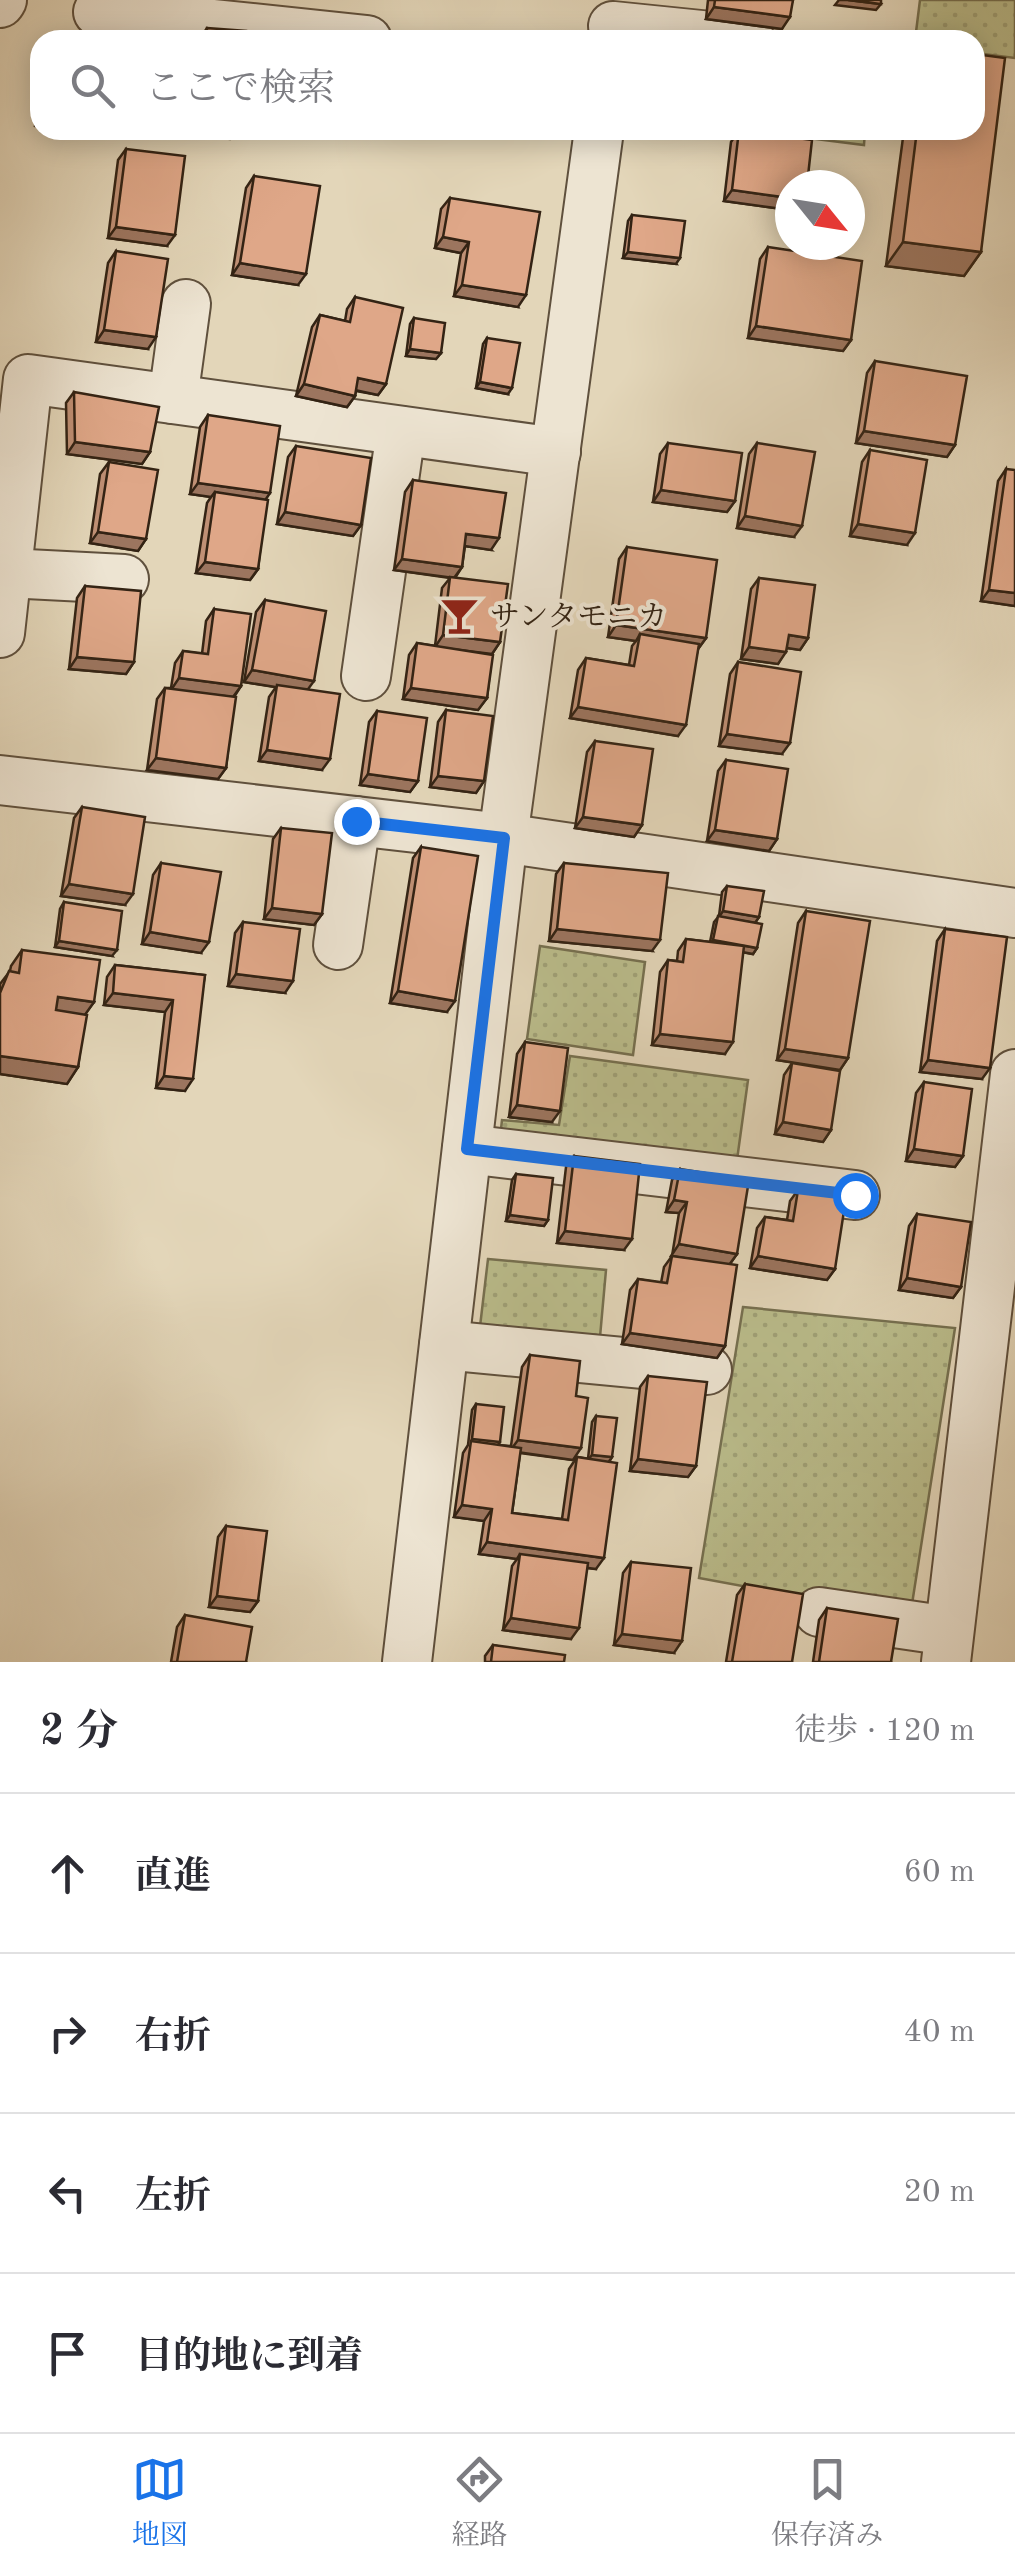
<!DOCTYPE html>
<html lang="ja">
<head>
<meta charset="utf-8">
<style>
	:root { --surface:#fff; --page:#f2f2f3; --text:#2b2b33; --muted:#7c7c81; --line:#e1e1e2; --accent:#1a73e8 }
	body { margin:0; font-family:"Old Standard TT","Noto Serif JP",serif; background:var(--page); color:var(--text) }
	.compass { position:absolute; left:775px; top:170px; width:90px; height:90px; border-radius:50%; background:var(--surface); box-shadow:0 5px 25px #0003; rotate:120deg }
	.stop { position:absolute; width:30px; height:30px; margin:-22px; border:8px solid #1a73e8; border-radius:50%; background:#fff }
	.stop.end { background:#1a73e8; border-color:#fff; box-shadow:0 2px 10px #0008 }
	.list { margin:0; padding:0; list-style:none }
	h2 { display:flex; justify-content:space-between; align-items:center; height:130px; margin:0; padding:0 40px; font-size:42px }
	h2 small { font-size:32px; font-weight:400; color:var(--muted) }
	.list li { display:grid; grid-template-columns:65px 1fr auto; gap:30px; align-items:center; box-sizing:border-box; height:160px; padding:0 40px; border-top:2px solid var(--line) }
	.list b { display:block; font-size:38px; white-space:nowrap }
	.list em { font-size:32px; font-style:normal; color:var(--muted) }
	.icon { flex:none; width:55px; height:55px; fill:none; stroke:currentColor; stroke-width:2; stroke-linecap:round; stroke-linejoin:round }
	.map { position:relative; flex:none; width:1015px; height:1662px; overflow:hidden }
	.search { position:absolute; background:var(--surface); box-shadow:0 5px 25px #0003; left:30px; right:30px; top:30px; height:110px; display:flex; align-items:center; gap:25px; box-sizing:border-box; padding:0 35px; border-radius:30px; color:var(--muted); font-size:38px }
	.sheet { height:770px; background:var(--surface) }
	nav { display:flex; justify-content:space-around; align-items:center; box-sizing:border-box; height:140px; border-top:2px solid var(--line); background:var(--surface); font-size:28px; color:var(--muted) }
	nav a { display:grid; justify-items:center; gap:5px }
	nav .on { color:var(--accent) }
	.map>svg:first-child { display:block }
</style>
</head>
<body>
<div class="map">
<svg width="1015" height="1662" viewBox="0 0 1015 1662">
	<defs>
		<pattern id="grass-dots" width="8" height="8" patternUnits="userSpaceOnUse" patternTransform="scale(2.5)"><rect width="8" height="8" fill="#babc8b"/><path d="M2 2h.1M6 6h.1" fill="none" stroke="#a0a177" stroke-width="1.8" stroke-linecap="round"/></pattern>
	</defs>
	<rect width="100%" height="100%" fill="#e3d6b9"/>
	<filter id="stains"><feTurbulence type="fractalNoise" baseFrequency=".002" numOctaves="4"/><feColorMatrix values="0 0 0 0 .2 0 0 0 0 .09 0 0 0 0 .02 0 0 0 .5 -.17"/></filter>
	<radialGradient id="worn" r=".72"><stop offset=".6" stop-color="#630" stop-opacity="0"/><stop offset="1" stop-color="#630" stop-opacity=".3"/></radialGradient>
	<g fill="url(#grass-dots)" stroke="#767050" stroke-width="2.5">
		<polygon points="920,0 1015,0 1015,58 975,53 975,40 915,40"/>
		<polygon points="744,130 865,130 864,145"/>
		<polygon points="540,946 645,962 633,1055 527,1039"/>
		<polygon points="570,1056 748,1080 733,1189 498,1156 502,1120 559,1125"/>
		<polygon points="488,1259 606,1270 599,1348 479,1335"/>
		<polygon points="743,1307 955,1328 910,1617 699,1578"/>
	</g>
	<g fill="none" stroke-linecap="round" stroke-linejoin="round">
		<defs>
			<g id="minor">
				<polyline points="0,3 2,0"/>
				<polyline points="98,12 367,40"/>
				<polyline points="613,26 750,40"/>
				<polyline points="173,399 186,304"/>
				<polyline points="7,573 124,579"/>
				<polyline points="0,633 28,379 556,452"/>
				<polyline points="366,676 401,431"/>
				<polyline points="0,780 503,838 1015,913"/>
				<polyline points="338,945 356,821"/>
				<polyline points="467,1149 855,1195"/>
				<polyline points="444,1345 707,1370"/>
				<polyline points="819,1612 949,1631"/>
				<polyline points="407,1662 503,838 599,130"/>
				<polyline points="946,1662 1015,1074"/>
			</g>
		</defs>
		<use href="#minor" stroke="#5f503d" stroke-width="52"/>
		<use href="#minor" stroke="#ede4d2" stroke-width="48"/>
	</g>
	<g fill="#c09075" stroke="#332314" stroke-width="2.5">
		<polygon points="708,0 793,0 782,29 706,19"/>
		<polygon points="207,28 245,40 199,40"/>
		<polygon points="40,95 40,127 35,126"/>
		<polygon points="739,130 790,185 790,210 724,201 731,142"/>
		<polygon points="904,130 975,130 981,252 964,276 886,266"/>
		<polygon points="126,149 167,246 108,238 118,160"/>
		<polygon points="254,176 298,285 232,275 246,188"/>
		<polygon points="450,198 518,307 454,296 461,253 435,248 441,209"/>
		<polygon points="632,215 676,264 623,258 628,221"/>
		<polygon points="768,247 851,340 843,351 748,338 760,259"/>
		<polygon points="116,251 148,349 96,342 108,263"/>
		<polygon points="355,297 386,384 378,395 356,391 355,396 347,407 296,396 312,327 320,315 345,321 347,309"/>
		<polygon points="414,318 441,353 436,359 406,356 410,324"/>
		<polygon points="487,338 508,394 476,388 483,344"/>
		<polygon points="875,361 955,445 947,457 856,443 867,373"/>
		<polygon points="74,392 150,452 142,464 67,454 66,403"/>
		<polygon points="208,415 266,499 258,569 250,580 196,573 207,503 211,497 190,494 200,427"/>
		<polygon points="668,443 735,501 727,512 653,502 660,454"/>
		<polygon points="757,443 794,537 737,528 749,454"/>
		<polygon points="296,446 361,525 353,536 277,524 288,457"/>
		<polygon points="870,450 907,545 850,536 862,462"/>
		<polygon points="109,462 146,539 138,551 90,543 100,474"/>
		<polygon points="1006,469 1015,606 981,601 998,481"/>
		<polygon points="413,480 491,550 465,546 462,567 455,578 500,642 492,654 487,698 478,710 403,699 409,655 417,643 435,646 442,588 450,578 394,570 405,492"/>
		<polygon points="627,547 706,638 698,649 678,736 570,718 578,670 586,658 629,665 632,646 636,641 608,637 619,559"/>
		<polygon points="759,578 808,638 800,650 787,648 778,664 741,659 751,589"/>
		<polygon points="85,586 134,662 126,674 69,669 77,598"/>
		<polygon points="265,600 307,690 322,770 259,761 269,697 276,687 244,682 256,612"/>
		<polygon points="214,609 241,686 234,697 226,768 218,779 147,770 157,699 165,688 171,688 175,663 183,651 202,654 206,621"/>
		<polygon points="738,662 782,754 719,746 730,674"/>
		<polygon points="446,710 484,781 476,793 430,787 438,722"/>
		<polygon points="377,711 418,781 410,792 360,785 369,722"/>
		<polygon points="595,741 642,825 634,837 575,828 587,752"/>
		<polygon points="726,760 777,839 769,851 707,841 718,771"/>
		<polygon points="82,807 125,905 61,896 74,818"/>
		<polygon points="281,828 322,914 314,925 264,919 273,839"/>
		<polygon points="421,847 447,1012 390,1003 413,858"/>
		<polygon points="161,863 201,953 142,944 153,875"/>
		<polygon points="564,863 652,951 549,941 556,874"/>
		<polygon points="727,886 759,917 755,923 757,948 753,954 743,952 725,1054 652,1045 660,972 668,960 677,961 678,951 686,939 710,942 714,922 719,916 722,892"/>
		<polygon points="64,902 112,956 55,947 60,909"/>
		<polygon points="806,911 848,1058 840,1070 777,1060 798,923"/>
		<polygon points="243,922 285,993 228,986 235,933"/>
		<polygon points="945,929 982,1079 920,1072 937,941"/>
		<polygon points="22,950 94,1002 85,1014 78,1067 67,1084 0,1074 0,984 10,971 11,966"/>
		<polygon points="115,965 205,975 185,1091 156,1088 165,1012 104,1005 107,977"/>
		<polygon points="525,1042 552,1122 509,1117 517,1054"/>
		<polygon points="792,1063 831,1130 823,1142 775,1134 784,1075"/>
		<polygon points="924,1082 963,1156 955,1167 906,1161 916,1093"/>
		<polygon points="574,1156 624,1250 557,1243 566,1167"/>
		<polygon points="680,1169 737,1254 730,1264 725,1346 717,1358 622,1344 630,1290 638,1279 661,1283 664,1267 672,1256 679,1213 666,1212 672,1180"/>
		<polygon points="516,1174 548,1220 544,1226 506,1221 512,1180"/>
		<polygon points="798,1190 835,1269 827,1280 750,1268 757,1228 765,1217 787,1220 790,1201"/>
		<polygon points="917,1214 961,1287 953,1298 899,1290 909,1226"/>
		<polygon points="530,1355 576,1396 573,1460 520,1453 512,1513 562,1519 569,1469 577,1457 588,1459 592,1422 596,1416 612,1457 609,1462 596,1569 587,1568 571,1639 503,1630 512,1566 517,1559 479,1554 484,1521 454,1517 463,1453 468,1445 472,1410 476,1404 500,1442 498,1445 511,1446 522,1367"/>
		<polygon points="648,1376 696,1466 688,1477 630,1471 640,1387"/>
		<polygon points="226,1526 258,1601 250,1612 209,1607 218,1537"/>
		<polygon points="631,1562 674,1653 614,1645 623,1573"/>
		<polygon points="745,1584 792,1662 726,1662 737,1595"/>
		<polygon points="827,1608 891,1662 813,1662 819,1620"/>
		<polygon points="185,1615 246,1662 171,1662 177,1627"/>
		<polygon points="493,1645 564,1662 485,1662 485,1656"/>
	</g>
	<g fill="#9c755f" stroke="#332314" stroke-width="2.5">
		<polygon points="839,0 848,0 881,4 876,10 835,5"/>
		<polygon points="714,7 790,17 782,29 706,19"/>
		<polygon points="193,130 236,130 230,139 190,135"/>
		<polygon points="732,190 790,198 790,210 724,201"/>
		<polygon points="116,227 175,235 167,246 108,238"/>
		<polygon points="443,237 469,242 461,253 435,248"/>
		<polygon points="903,242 981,252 964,276 886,266"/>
		<polygon points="628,252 680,258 676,264 623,258"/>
		<polygon points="240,263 306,274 298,285 232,275"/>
		<polygon points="462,285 526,295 518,307 454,296"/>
		<polygon points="756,326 851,340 843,351 748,338"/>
		<polygon points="104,330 156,337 148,349 96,342"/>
		<polygon points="410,349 441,353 436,359 406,356"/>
		<polygon points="358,378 386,384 378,395 350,389"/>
		<polygon points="480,382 512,388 508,394 476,388"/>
		<polygon points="304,384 355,396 347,407 296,396"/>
		<polygon points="864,431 955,445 947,457 856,443"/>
		<polygon points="75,442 150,452 142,464 67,454"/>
		<polygon points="198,483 270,493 262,505 215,492 211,497 190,494"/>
		<polygon points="661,490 735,501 727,512 653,502"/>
		<polygon points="285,512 361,525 353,536 277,524"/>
		<polygon points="745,516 802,526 794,537 737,528"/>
		<polygon points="858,524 915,533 907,545 850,536"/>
		<polygon points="98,532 146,539 138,551 90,543"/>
		<polygon points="466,534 499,538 491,550 458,545"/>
		<polygon points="402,559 462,567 454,578 394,570"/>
		<polygon points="205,562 258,569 250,580 196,573"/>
		<polygon points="989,590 1015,593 1015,606 981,601"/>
		<polygon points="616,625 706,638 698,649 640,634 636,641 608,637"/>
		<polygon points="443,635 500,642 492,654 435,647"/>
		<polygon points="789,635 808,638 800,650 781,647"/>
		<polygon points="749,647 786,652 778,664 741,659"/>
		<polygon points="77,657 134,662 126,674 69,669"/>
		<polygon points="252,670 314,681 306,692 244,682"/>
		<polygon points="179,678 241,686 233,697 171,690"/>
		<polygon points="411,688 487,698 478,710 403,699"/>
		<polygon points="578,707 686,725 678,736 570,718"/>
		<polygon points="727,734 790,743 782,754 719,746"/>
		<polygon points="267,750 330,759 322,770 259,761"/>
		<polygon points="156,758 226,768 218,779 147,770"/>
		<polygon points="368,774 418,781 410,792 360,785"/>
		<polygon points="438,776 484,781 476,793 430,787"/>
		<polygon points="583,817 642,825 634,837 575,828"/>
		<polygon points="715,830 777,839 769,851 707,841"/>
		<polygon points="69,884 133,894 125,905 61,896"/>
		<polygon points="272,908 322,914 314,925 264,919"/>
		<polygon points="723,911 759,917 755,923 719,917"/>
		<polygon points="557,929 660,940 652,951 549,941"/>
		<polygon points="150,932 209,942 201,953 142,944"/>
		<polygon points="713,940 757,948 753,954 709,946"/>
		<polygon points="59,941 117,950 112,956 55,947"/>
		<polygon points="236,974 293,981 285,993 228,986"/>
		<polygon points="398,991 455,1001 447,1012 390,1003"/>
		<polygon points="113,993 173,1000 165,1012 104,1005"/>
		<polygon points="58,997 94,1002 82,1019 47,1014"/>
		<polygon points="660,1034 733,1042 725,1054 652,1045"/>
		<polygon points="785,1049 848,1058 840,1070 777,1060"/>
		<polygon points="0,1056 78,1067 67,1084 0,1074"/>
		<polygon points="928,1060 990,1068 982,1079 920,1072"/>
		<polygon points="164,1076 193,1079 185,1091 156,1088"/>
		<polygon points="517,1105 560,1111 552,1122 509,1117"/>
		<polygon points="783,1122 831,1130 823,1142 775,1134"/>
		<polygon points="914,1149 963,1156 955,1167 906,1161"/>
		<polygon points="674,1200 687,1202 679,1213 666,1212"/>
		<polygon points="510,1215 548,1220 544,1226 506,1221"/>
		<polygon points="565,1231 632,1239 624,1250 557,1243"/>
		<polygon points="679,1244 737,1254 729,1265 671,1256"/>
		<polygon points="758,1256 835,1269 827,1280 750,1268"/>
		<polygon points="907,1278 961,1287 953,1298 899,1290"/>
		<polygon points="630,1333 725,1346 717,1358 622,1344"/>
		<polygon points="518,1440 581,1448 573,1460 510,1451"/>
		<polygon points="592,1455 612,1457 608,1463 587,1461"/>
		<polygon points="638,1459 696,1466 688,1477 630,1471"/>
		<polygon points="462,1505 492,1509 484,1521 454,1517"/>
		<polygon points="487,1542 604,1558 596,1569 519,1559 520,1554 517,1559 479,1554"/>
		<polygon points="217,1596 258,1601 250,1612 209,1607"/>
		<polygon points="511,1618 579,1628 571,1639 503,1630"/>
		<polygon points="622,1634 682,1641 674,1653 614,1645"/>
	</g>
	<g fill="#dfa788" stroke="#332314" stroke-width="2.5">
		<polygon points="715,0 793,0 790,17 714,7"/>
		<polygon points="848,0 881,0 881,4"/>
		<polygon points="207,28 246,31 245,40 206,40"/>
		<polygon points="93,34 137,40 92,40"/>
		<polygon points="975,54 1005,58 981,252 903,242 917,130 975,130"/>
		<polygon points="739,130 812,140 807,185 790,185 790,198 732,190"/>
		<polygon points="126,149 185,156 175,235 116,227"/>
		<polygon points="254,176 320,186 306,274 240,263"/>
		<polygon points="450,198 540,212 526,295 462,285 469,242 443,237"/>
		<polygon points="632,215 685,221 680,258 628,252"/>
		<polygon points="768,247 862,261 851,340 756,326"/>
		<polygon points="116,251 168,259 156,337 104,330"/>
		<polygon points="355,297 403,308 386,384 358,378 355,396 304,384 320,315 350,322"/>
		<polygon points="414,318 445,323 441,353 410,349"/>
		<polygon points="487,338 520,343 512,388 480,382"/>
		<polygon points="875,361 967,376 955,445 864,431"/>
		<polygon points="74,392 159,407 150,452 75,442"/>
		<polygon points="208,415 280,426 270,493 198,483"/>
		<polygon points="668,443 742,453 735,501 661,490"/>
		<polygon points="757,443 815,452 802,526 745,516"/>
		<polygon points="296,446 371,458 361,525 285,512"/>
		<polygon points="870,450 927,460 915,533 858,524"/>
		<polygon points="109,462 158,470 146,539 98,532"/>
		<polygon points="1006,469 1015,470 1015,593 989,590"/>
		<polygon points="413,480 506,493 499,538 466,534 462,567 402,559"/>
		<polygon points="215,492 268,500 258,569 205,562"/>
		<polygon points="627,547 717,560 706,638 616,625"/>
		<polygon points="450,577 508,584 500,642 443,635"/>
		<polygon points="759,578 815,585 808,638 789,635 786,652 749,647"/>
		<polygon points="85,586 141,591 134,662 77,657"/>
		<polygon points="265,600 326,611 314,681 252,670"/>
		<polygon points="214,609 251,614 241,686 179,678 183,651 208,654"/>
		<polygon points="640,634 699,644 686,725 578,707 586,658 634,666"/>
		<polygon points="417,643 493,655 487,698 411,688"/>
		<polygon points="738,662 801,672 790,743 727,734"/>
		<polygon points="277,685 340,694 330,759 267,750"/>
		<polygon points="165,688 236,697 226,768 156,758"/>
		<polygon points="446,710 493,716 484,781 438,776"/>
		<polygon points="377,711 427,718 418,781 368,774"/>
		<polygon points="595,741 653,749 642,825 583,817"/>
		<polygon points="726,760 788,769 777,839 715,830"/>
		<polygon points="82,807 145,817 133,894 69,884"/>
		<polygon points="281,828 332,833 322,914 272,908"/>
		<polygon points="421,847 478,856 455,1001 398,991"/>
		<polygon points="161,863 221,872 209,942 150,932"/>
		<polygon points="564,863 668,873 660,940 557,929"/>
		<polygon points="727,886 764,891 759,917 723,911"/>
		<polygon points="64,902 122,911 117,950 59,941"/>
		<polygon points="806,911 870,921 848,1058 785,1049"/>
		<polygon points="718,916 762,924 757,948 713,940"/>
		<polygon points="243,922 300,929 293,981 236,974"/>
		<polygon points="945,929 1007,937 990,1068 928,1060"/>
		<polygon points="686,939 744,946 733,1042 660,1034 668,960 683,962"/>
		<polygon points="22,950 100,960 94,1002 58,997 56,1010 87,1015 78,1067 0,1056 0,993 9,971 19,973"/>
		<polygon points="115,965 205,975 193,1079 164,1076 173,1000 113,993"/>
		<polygon points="525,1042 568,1048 560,1111 517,1105"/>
		<polygon points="792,1063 840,1071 831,1130 783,1122"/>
		<polygon points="924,1082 972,1089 963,1156 914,1149"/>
		<polygon points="574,1156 640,1164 632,1239 565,1231"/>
		<polygon points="680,1169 749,1180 737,1254 679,1244 687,1202 674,1200"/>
		<polygon points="516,1174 553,1178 548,1220 510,1215"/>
		<polygon points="798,1190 846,1198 835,1269 758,1256 765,1217 793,1221"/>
		<polygon points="917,1214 971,1222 961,1287 907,1278"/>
		<polygon points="672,1256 737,1265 725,1346 630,1333 638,1279 667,1283"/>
		<polygon points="530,1355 580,1361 576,1396 588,1398 581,1448 518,1440"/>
		<polygon points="648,1376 707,1382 696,1466 638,1459"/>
		<polygon points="476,1404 504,1407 500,1442 472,1439"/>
		<polygon points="596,1416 617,1418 612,1457 592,1455"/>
		<polygon points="471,1441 521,1448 512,1513 568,1520 577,1457 617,1463 604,1558 487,1542 492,1509 462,1505"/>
		<polygon points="226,1526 267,1531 258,1601 217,1596"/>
		<polygon points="520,1554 588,1563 579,1628 511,1618"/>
		<polygon points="631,1562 691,1568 682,1641 622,1634"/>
		<polygon points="745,1584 803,1594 792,1662 732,1662"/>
		<polygon points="827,1608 898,1619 891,1662 819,1662"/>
		<polygon points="185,1615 252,1627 246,1662 177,1662"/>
		<polygon points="493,1645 565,1655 564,1662 491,1662"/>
	</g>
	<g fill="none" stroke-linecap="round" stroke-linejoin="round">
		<polyline stroke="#1a73e8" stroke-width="12" points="356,821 504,838 467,1149 855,1195"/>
	</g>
	<defs>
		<symbol id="bar-bare" viewBox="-9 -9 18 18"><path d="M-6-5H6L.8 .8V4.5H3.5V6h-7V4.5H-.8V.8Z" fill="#8f2418" stroke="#ede4d2" stroke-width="2.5" paint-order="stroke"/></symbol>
	</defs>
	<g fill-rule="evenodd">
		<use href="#bar-bare" x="432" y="588" width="55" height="55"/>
	</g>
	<g text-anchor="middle" stroke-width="8" stroke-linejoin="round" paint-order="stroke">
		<g font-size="30" fill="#332314" stroke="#ede4d2" text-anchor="start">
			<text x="490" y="626">サンタモニカ</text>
		</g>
	</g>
	<rect width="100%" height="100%" filter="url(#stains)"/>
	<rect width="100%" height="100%" fill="url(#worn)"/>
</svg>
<svg class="compass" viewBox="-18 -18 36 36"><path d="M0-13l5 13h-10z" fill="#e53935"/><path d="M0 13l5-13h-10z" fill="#7c7c81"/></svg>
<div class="stop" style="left:855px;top:1195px"></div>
<div class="stop end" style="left:356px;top:821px"></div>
<div class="search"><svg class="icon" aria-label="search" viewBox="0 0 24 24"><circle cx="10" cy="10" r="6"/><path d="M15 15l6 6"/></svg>ここで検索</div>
</div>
<section class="sheet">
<h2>2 分<small>徒歩 · 120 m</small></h2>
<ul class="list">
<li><svg class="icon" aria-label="ahead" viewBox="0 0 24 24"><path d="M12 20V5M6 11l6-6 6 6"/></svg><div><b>直進</b></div><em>60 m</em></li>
<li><svg class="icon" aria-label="right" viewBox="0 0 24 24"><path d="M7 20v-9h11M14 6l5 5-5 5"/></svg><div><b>右折</b></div><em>40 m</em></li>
<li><svg class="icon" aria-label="left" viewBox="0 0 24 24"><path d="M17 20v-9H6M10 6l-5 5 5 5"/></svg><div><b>左折</b></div><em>20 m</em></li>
<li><svg class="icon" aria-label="arrive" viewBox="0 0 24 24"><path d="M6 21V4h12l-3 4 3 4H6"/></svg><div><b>目的地に到着</b></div></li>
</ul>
</section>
<nav>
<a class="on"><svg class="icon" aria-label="map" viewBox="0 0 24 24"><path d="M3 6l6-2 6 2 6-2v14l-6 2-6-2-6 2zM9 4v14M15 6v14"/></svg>地図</a>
<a><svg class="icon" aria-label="directions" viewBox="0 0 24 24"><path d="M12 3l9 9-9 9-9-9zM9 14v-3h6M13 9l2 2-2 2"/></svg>経路</a>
<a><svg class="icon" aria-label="saved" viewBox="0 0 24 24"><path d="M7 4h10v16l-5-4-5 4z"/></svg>保存済み</a>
</nav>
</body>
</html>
